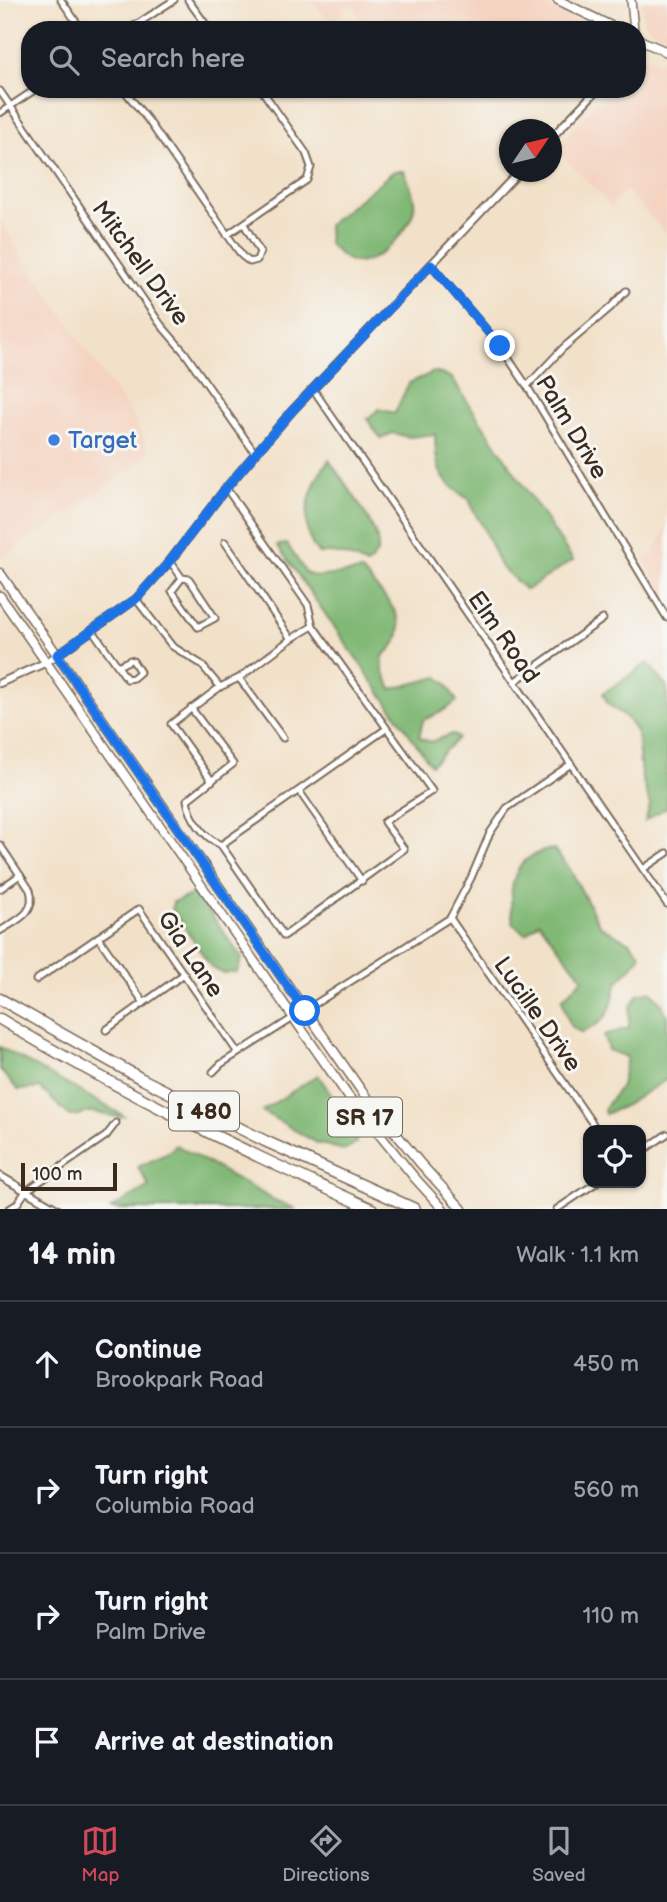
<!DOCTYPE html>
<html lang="en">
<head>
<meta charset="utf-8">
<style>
	:root { --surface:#171b24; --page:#242831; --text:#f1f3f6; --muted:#9ea1a6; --line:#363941; --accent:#d1495b }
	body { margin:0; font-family:"Balsamiq Sans",sans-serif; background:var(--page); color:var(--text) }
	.controls { position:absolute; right:21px; bottom:21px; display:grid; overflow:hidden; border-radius:14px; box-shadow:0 2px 5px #0004 }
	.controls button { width:63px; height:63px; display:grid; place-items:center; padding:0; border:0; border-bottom:2px solid var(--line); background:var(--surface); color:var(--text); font:35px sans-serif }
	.compass { position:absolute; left:499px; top:119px; width:63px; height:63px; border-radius:50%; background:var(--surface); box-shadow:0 2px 5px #0004; rotate:55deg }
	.scale { position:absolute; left:21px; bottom:18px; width:96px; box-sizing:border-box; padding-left:7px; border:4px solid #3b2a1e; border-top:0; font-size:19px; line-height:24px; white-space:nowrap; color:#3b2a1e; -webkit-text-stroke:5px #f6f6f2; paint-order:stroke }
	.stop { position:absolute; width:21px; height:21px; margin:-16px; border:5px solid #1a73e8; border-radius:50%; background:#fff }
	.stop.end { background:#1a73e8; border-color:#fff; box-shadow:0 2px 7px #0008 }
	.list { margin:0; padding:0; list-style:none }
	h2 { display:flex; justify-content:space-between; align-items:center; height:91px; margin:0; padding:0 28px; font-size:30px }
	h2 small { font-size:23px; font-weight:400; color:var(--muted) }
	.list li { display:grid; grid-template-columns:46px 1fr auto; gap:21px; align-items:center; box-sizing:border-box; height:126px; padding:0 28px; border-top:2px solid var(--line) }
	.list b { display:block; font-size:26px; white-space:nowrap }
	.list p { margin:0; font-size:23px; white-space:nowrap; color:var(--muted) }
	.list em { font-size:23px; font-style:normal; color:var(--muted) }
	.icon { flex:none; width:38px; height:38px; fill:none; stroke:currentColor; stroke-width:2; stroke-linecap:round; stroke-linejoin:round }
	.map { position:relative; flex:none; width:667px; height:1209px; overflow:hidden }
	.search { position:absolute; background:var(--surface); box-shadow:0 2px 5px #0004; left:21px; right:21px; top:21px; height:77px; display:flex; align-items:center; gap:18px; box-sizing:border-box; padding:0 24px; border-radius:28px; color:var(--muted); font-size:26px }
	.sheet { height:595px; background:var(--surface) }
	nav { display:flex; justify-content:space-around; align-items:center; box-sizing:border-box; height:98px; border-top:2px solid var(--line); background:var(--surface); font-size:19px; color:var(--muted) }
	nav a { display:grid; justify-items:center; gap:4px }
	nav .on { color:var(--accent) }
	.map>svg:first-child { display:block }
</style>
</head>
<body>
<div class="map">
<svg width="667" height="1209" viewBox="0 0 667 1209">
	<rect width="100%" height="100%" fill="#f6f6f2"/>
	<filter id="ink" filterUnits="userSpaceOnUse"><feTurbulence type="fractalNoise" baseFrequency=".0143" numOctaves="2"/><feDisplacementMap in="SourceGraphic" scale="14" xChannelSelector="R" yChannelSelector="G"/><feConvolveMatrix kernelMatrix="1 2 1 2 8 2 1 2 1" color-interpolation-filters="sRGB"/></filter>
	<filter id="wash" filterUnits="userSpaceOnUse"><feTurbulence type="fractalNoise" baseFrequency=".00686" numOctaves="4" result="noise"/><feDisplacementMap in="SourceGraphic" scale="28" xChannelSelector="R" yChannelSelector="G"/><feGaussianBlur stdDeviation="1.57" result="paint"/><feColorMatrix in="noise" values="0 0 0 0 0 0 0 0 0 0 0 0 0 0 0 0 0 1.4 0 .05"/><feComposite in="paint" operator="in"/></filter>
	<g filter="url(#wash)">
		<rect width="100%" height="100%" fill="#f2e1c9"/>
		<g fill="#f4d3c0">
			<polygon points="310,0 533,0 594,30 362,30 356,5 341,7 345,12 331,21"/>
			<polygon points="641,0 667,0 667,39 649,29 644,23"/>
			<polygon points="645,55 667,65 667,234 626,190 611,206 554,147 612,89 637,89 637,63"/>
			<polygon points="0,219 23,258 134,418 149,451 145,459 0,560"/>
			<polygon points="667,525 667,599 644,560 653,554"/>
		</g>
		<g fill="#80b875" stroke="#5e714a" stroke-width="2">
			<path d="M394,171H404C408,181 416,197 414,208C411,228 382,259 362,262C347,264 338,253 329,244L328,225Z"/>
			<path d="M434,372L451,377L573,560L526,590L500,566L483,527L472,508L470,500C438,480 436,470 435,434L409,437L392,433L381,439L367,419L379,409L395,413L409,383Z"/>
			<path d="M329,460C340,477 380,528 378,547C378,554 372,560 367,565C352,558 337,550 319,554C296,529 309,484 329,460Z"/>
			<path d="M287,544L306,573L316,577L362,571C385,599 421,626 383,656V671L392,689L438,677L446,683L457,701L441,712L423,720L419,737L430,742L453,734L458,738L431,765L277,545Z"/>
			<polygon points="648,663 667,687 667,807 645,821 650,805 641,775 637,733 626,717 608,704 603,693"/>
			<path d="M553,849L570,869L600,926L631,943L641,955C635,965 626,972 619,981C613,990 614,999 610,1008C606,1021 592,1028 581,1033L570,1025L562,999L583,979L539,922L526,934L513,924C508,888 511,855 553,849Z"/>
			<polygon points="196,893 242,958 237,972 224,973 212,968 172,909 173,902"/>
			<polygon points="651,991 662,1004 667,1016 667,1079 622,1107 605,1114 604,1109 621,1086 627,1057 608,1050 604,1035 629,1028 630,1008 638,994"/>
			<path d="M0,1047L124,1116C112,1118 106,1114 94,1112C86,1111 79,1117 70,1116L40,1088L18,1090L0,1070Z"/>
			<polygon points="318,1075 356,1131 356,1143 344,1150 317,1143 262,1111"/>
			<polygon points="176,1145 276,1201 296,1209 111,1209 149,1186 138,1167 168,1153"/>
		</g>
	</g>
	<g filter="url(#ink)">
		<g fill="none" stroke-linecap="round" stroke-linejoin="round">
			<defs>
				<g id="minor">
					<polyline points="61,0 82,30"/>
					<polyline points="188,0 210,30"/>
					<polyline points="128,30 174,0"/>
					<polyline points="123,89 148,120 242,256 250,262 257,260 260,252 244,224"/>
					<polyline points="0,91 161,325 185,353 255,453"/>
					<polyline points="0,113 36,89"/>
					<polyline points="227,235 307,180 311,167 306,153 261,89"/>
					<polyline points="431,265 500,346 527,386 667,618"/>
					<polyline points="527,386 563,348 611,307 626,291"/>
					<polyline points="313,389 667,904"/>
					<polyline points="225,542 291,639"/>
					<polyline points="170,561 182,578 189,579 215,618 198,627 172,591 182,578"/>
					<polyline points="136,599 172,646 201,664 220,687"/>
					<polyline points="93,631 127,679 133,678 140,672 133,661 130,660 118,666"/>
					<polyline points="239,678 283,738"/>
					<polyline points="514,682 603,619"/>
					<path d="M191,708L233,764L187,800C190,818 204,838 221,845L284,936L404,849L384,822L432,791L313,626L308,605L226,488"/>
					<polyline points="212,781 171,724 220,687 239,678 291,639 313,626"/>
					<polyline points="299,791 362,881"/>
					<path d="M0,845L30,890C37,913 17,920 0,931"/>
					<polyline points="221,845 386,729"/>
					<polyline points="643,869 667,853"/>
					<polyline points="0,889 20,875"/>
					<polyline points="450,918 597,1130"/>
					<polyline points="98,937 144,1003"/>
					<polyline points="36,980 139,909 238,1053"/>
					<polyline points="106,1030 184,974"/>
					<polyline points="213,1072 221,1064 450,918 471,878 490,833 507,808 571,764"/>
					<polyline points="641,1152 667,1134"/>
					<polyline points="9,1209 17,1204 26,1191 106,1136 116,1123"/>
					<polyline points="557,1209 596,1183"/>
				</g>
				<g id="tertiary">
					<polyline points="552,137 598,89"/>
					<polyline points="0,683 47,662 136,599 170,561 226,488 292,411 519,172"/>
					<polyline points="0,1176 57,1209"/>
				</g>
				<polyline id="secondary" points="631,0 634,30"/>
				<g id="primary">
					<polyline points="558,0 619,30"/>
					<polyline points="637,39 667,52"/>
					<polyline points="0,573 363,1093 420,1163 462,1209"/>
					<polyline points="0,596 348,1096 414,1177 443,1209"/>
				</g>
				<g id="motorway">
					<polyline points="0,999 142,1079 265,1141 415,1209"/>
					<path d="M0,1019C119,1091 245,1152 372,1209"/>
				</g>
			</defs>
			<use href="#minor" stroke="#7b6a5a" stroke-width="9"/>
			<use href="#tertiary" stroke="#7b6a5a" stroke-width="10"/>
			<use href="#secondary" stroke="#7b6a5a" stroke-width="10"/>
			<use href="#primary" stroke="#7b6a5a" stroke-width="11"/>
			<use href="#motorway" stroke="#7b6a5a" stroke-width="13"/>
			<use href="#minor" stroke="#fff" stroke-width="5"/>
			<use href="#tertiary" stroke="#fff" stroke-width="6"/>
			<use href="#secondary" stroke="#fff" stroke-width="7"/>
			<use href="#primary" stroke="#fff" stroke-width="8"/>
			<use href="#motorway" stroke="#fff" stroke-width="10"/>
		</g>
	</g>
	<g fill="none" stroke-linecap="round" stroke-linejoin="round" filter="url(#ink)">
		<polyline stroke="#1a73e8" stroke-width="9" points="305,1011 57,655 136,599 170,561 226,488 292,411 431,265 500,346"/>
	</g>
	<circle fill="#3f7fe0" stroke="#f6f6f2" stroke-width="2.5" cx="54" cy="440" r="7"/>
	<g text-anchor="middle" stroke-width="6" stroke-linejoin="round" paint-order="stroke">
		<g fill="#f6f6f2" stroke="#73675e" stroke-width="2">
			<rect x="169" y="1091.5" width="70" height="39" rx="5"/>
			<rect x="328" y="1097.5" width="74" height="39" rx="5"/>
		</g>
		<g font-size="23" font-weight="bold" fill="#3b2a1e">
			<text x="204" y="1119">I 480</text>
			<text x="365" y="1125">SR 17</text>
		</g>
		<g font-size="24" fill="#3b2a1e" stroke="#f6f6f2">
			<text transform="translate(141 263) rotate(54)" y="8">Mitchell Drive</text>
			<text transform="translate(572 427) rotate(59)" y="8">Palm Drive</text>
			<text transform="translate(504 637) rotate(55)" y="8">Elm Road</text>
			<text transform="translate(191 954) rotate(56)" y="8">Gia Lane</text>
			<text transform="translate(538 1014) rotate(55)" y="8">Lucille Drive</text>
		</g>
		<g font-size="24" fill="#366cbe" stroke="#f6f6f2" text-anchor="start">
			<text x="68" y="448">Target</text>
		</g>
	</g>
</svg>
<div class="controls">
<button><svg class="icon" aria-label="locate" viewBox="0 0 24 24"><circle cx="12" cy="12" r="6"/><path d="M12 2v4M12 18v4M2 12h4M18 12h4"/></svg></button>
</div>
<svg class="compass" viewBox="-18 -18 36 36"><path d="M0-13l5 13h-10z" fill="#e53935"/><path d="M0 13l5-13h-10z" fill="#9ea1a6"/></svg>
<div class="scale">100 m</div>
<div class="stop" style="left:305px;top:1011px"></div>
<div class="stop end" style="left:500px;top:346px"></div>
<div class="search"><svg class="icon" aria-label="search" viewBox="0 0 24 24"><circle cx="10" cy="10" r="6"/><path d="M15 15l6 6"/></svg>Search here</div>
</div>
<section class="sheet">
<h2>14 min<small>Walk · 1.1 km</small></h2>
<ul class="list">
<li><svg class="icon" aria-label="ahead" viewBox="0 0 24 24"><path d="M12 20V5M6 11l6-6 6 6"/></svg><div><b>Continue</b><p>Brookpark Road</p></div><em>450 m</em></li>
<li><svg class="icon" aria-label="right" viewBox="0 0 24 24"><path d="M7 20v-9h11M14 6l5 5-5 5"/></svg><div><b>Turn right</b><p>Columbia Road</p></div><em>560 m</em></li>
<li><svg class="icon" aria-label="right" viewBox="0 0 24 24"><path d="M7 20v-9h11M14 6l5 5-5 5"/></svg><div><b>Turn right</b><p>Palm Drive</p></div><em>110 m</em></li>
<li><svg class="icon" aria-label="arrive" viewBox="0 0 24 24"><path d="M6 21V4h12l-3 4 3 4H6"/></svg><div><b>Arrive at destination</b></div></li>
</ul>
</section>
<nav>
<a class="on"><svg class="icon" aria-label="map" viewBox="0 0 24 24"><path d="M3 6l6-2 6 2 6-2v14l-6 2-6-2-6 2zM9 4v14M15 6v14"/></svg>Map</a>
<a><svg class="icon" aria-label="directions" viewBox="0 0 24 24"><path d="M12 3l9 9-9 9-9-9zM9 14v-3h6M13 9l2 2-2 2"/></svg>Directions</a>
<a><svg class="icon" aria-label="saved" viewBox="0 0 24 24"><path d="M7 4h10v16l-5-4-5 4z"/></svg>Saved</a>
</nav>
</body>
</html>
